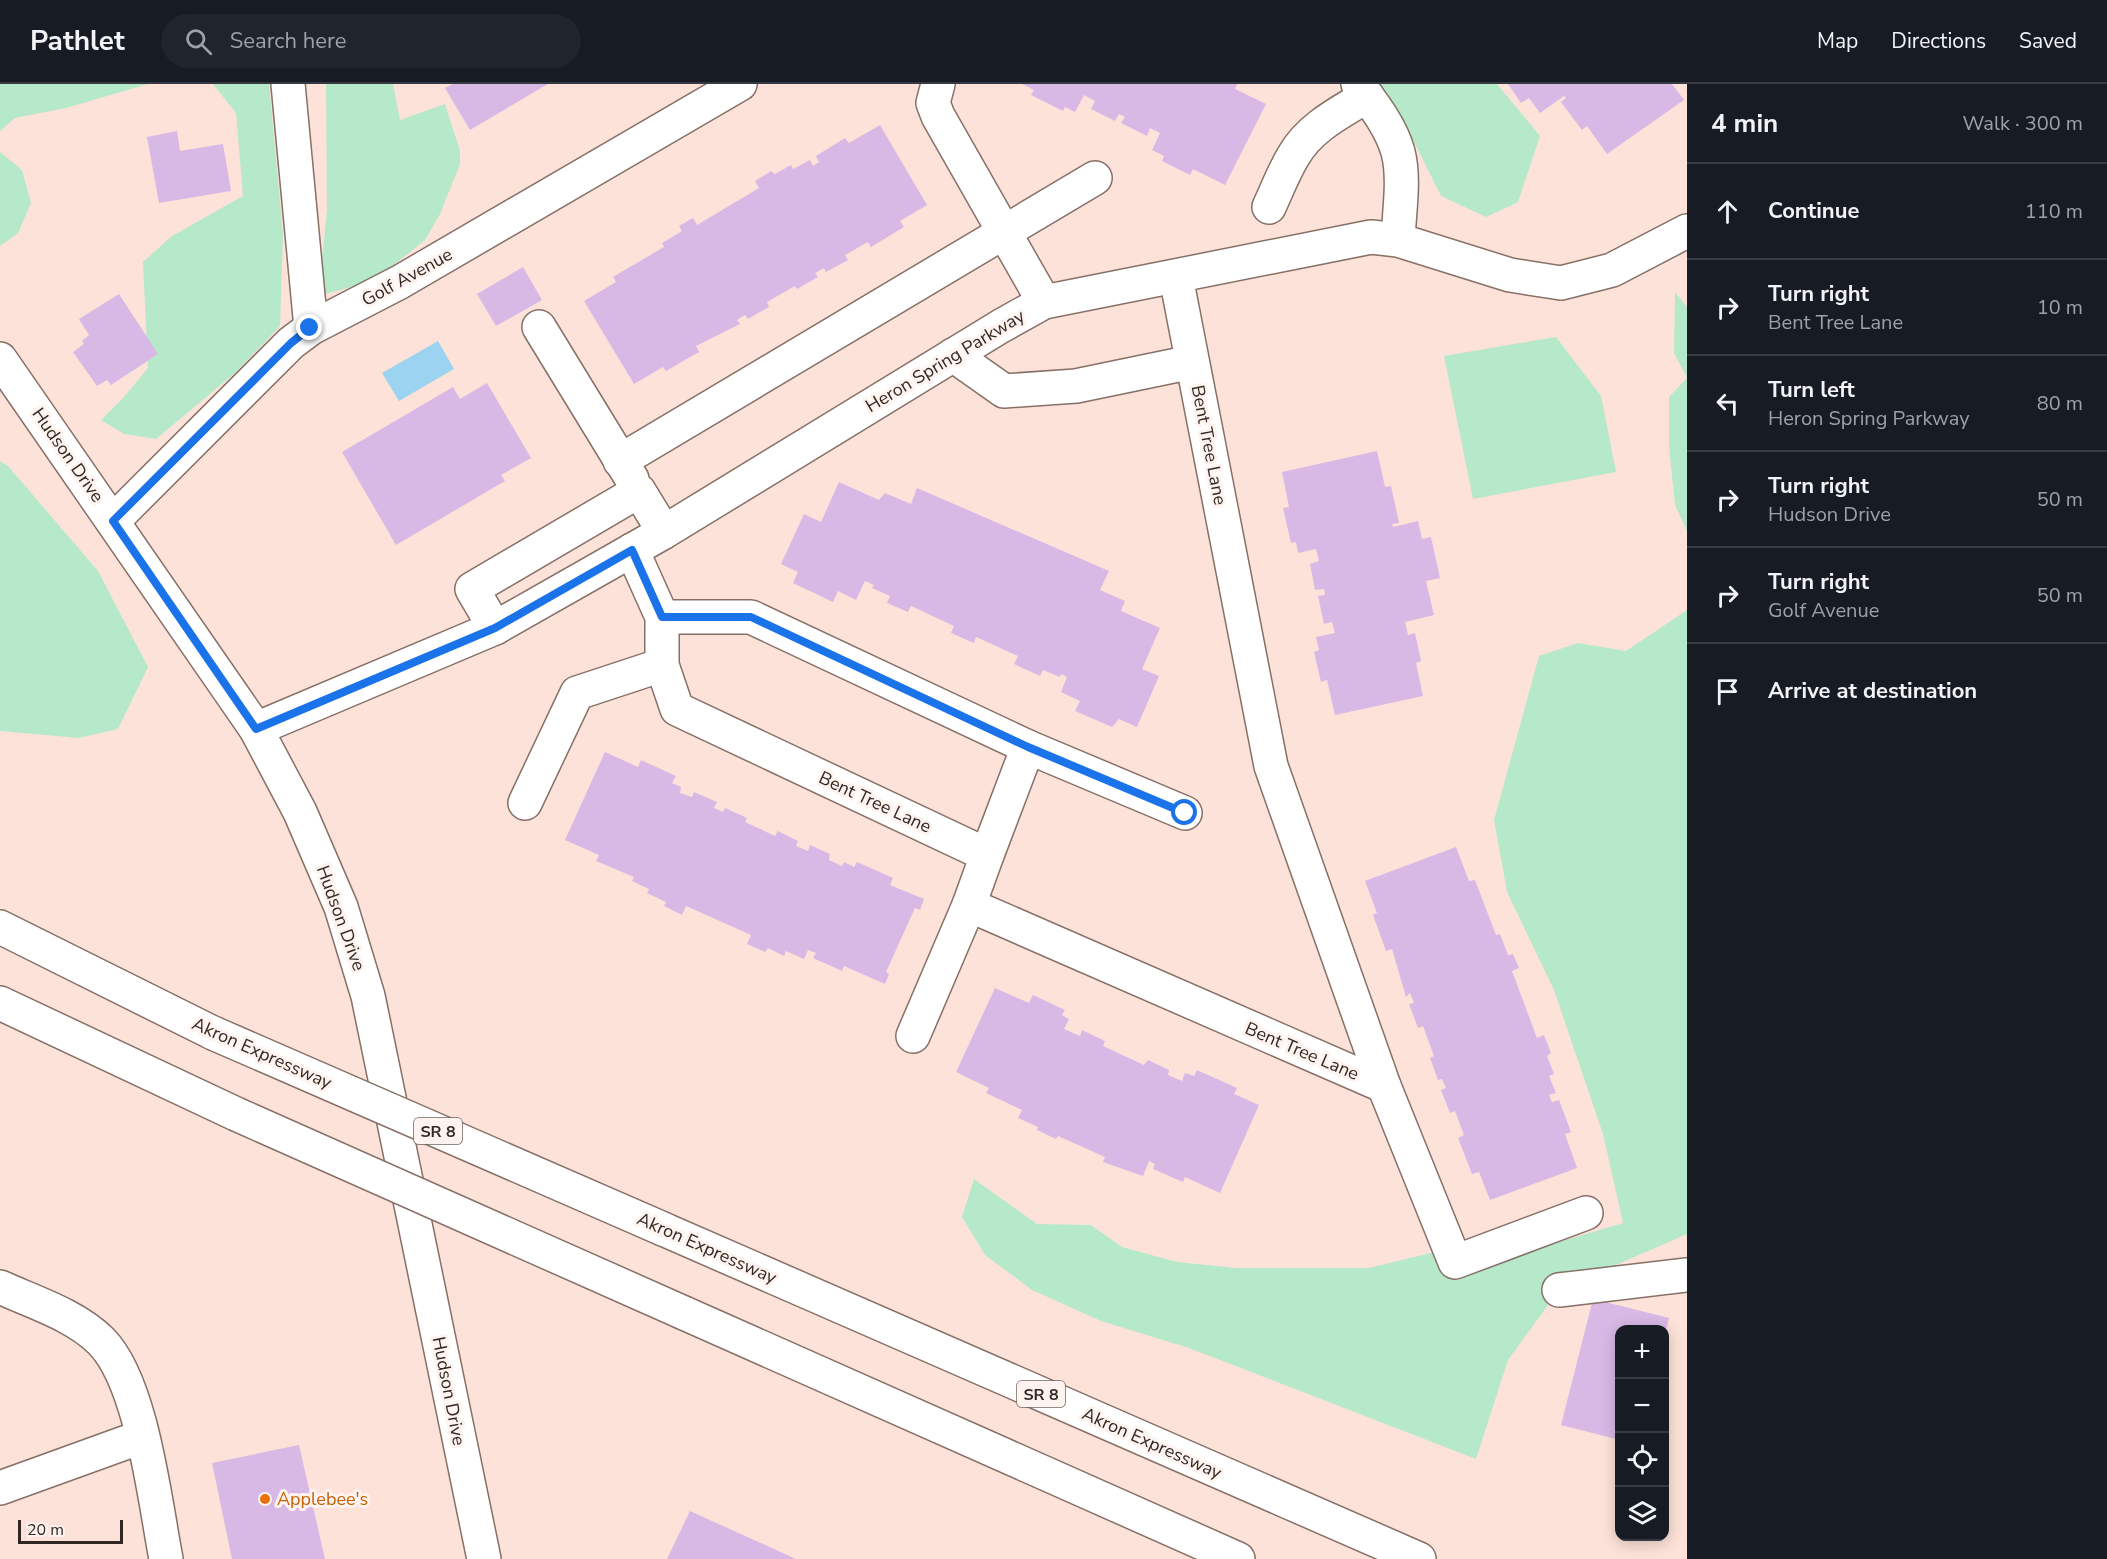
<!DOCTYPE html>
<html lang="en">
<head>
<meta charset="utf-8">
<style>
	:root { --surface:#171b24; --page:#20242c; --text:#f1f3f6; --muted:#9ea1a6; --line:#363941 }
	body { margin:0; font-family:"Nunito Sans",sans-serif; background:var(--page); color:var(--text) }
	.controls { position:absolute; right:18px; bottom:18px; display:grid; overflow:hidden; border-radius:12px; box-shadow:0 3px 15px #0003 }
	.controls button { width:54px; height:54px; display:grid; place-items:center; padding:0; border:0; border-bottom:2px solid var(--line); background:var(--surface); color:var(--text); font:30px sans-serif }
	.scale { position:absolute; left:18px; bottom:15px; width:105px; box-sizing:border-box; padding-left:6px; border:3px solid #312824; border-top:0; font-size:16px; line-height:21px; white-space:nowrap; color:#312824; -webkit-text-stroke:4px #fef3ef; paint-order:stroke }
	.stop { position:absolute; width:18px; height:18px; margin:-14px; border:4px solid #1a73e8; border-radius:50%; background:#fff }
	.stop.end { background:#1a73e8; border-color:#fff; box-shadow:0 2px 6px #0008 }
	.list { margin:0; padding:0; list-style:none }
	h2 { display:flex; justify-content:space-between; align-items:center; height:78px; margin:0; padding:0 24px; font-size:26px }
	h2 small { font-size:20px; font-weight:400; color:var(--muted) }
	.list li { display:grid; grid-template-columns:39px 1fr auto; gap:18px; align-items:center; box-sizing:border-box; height:96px; padding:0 24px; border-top:2px solid var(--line) }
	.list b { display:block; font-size:22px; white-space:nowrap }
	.list p { margin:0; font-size:20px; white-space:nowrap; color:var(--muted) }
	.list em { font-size:20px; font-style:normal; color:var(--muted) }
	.icon { flex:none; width:33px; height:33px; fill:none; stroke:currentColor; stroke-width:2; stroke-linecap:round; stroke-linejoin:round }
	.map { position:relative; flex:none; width:1687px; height:1475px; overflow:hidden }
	header { display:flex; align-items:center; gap:36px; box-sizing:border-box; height:84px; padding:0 30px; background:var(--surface); border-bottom:2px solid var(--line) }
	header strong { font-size:28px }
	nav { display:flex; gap:33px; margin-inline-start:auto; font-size:21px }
	.search { width:420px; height:54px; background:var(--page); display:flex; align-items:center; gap:15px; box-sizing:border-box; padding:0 21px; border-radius:33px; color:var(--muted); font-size:22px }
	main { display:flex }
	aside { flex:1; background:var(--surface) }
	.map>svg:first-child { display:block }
</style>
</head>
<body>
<header>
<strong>Pathlet</strong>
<div class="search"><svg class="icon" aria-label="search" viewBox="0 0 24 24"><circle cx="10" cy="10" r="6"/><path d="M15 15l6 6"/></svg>Search here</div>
<nav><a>Map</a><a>Directions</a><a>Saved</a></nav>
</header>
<main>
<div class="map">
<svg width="1687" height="1475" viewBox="0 0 1687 1475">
	<rect width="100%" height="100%" fill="#fce2d8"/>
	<g fill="#b6e9c9">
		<polygon points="0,0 148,0 66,24 15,34 0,47"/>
		<polygon points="213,0 269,0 283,150 280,242 235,289 156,355 124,350 101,336 123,314 148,284 143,178 172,152 243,112 236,29"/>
		<polygon points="326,0 393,0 400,36 445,20 460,67 460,80 440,130 425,156 374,197 325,210 321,184 327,126"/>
		<polygon points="1379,0 1497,0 1540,52 1518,118 1486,133 1441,112 1407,44"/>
		<polygon points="0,68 22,86 31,119 18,149 0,162"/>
		<polygon points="1675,208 1687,223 1687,447 1675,421 1669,362 1669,313 1687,294 1674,269"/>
		<polygon points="1556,253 1601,312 1616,388 1473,415 1444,272"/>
		<polygon points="0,377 8,382 98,487 148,583 118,645 79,654 0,647"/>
		<polygon points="1687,526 1687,1150 1559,1206 1508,1276 1476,1375 1189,1264 1101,1237 1032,1206 985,1171 962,1133 974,1095 1037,1140 1091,1141 1122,1163 1177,1178 1237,1184 1369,1184 1439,1167 1545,1162 1623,1139 1603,1050 1554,906 1507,808 1494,736 1539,572 1578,559 1626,567"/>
	</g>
	<polygon fill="#9cd3f0" points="438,257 454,285 399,317 382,289"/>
	<g fill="#d8b9e5">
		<polygon points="453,0 548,0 470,46 445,4"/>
		<polygon points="1022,0 1237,0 1235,5 1266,20 1225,101 1193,85 1190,91 1162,77 1164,72 1152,66 1160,49 1150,44 1147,52 1121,39 1125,33 1119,30 1115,37 1091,25 1095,17 1084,11 1075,28 1065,23 1063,27 1031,11 1034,6"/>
		<polygon points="1508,0 1672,0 1684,16 1607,70 1587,42 1582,46 1561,18 1566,14 1564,12 1540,29 1529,14 1521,19"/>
		<polygon points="880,41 927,121 900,137 904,143 871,163 868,158 845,171 848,176 826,188 824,184 815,189 818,193 797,205 795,202 767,218 769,223 748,235 745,231 737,236 740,240 696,262 699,268 666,287 663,283 634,300 584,217 616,198 613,193 664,163 662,159 682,147 679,142 693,134 697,141 759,104 755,97 771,87 775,90 791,81 793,85 810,76 813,82 819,78 816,72 845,54 849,59"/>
		<polygon points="177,47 180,67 223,60 231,107 159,119 147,53"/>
		<polygon points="523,183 542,216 496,242 477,210"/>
		<polygon points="119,210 158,270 111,301 107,296 97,302 73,268 84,260 82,257 89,251 79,235"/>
		<polygon points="487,299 531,374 501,391 505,397 396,461 342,368 453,303 460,315"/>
		<polygon points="1377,367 1385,403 1391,402 1399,439 1392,440 1393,443 1418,437 1422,455 1431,453 1440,494 1426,497 1434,531 1405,538 1408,551 1415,549 1421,577 1416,579 1423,612 1335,631 1327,596 1321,598 1314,568 1319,566 1316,553 1335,549 1332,538 1324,540 1318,512 1325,511 1324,505 1315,506 1310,480 1319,477 1316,465 1298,469 1296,458 1291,459 1283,424 1289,423 1282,388"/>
		<polygon points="839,398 879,416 885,409 911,420 917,404 1109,487 1100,506 1125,517 1121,527 1160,544 1142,585 1159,592 1137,643 1119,635 1112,643 1075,627 1080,617 1061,608 1067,593 1061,590 1060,593 1043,586 1040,592 1014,580 1018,572 976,553 974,559 951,549 954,542 911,522 908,528 887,519 890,512 872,504 874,501 865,497 856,516 838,507 833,518 793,499 798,488 781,480 804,430 821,438"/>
		<polygon points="605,668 638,683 641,676 676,692 672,699 681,703 680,709 692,713 694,708 717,718 714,724 723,728 725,724 747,734 745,738 775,752 778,747 798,757 796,762 808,767 810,761 830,770 829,776 842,782 844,778 854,783 857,778 893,794 890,801 924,815 920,826 915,824 886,888 889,890 885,900 844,882 842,887 813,874 816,869 808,866 804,875 786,867 784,872 768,864 765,868 747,860 751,851 686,822 682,831 664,822 666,818 647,809 649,805 632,797 634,793 596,777 599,771 565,756"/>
		<polygon points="1456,763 1469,797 1475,796 1496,851 1500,850 1508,871 1513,870 1519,884 1512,887 1537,954 1544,951 1551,969 1547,972 1554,990 1549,992 1556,1009 1549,1011 1552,1018 1559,1016 1571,1048 1565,1050 1577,1084 1490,1116 1479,1088 1472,1090 1458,1054 1464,1051 1455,1027 1450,1029 1441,1006 1446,1004 1442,995 1438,996 1430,974 1434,972 1423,942 1418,944 1409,920 1414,919 1410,909 1406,913 1392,865 1386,867 1373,831 1377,829 1365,797"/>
		<polygon points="995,904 1029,919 1033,911 1065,926 1062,931 1069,935 1064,945 1080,952 1082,946 1105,957 1103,962 1144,981 1148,976 1169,986 1168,991 1182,997 1185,989 1194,992 1197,986 1237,1004 1234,1010 1259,1021 1220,1109 1185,1093 1183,1098 1153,1085 1155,1080 1149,1077 1143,1092 1103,1078 1105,1073 1058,1052 1056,1055 1037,1046 1038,1043 1018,1034 1022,1026 986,1009 989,1004 956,988"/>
		<polygon points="1593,1215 1669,1234 1666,1246 1620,1246 1620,1356 1561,1341"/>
		<polygon points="299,1361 325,1475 232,1475 212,1379"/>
		<polygon points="690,1427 796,1475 667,1475"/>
	</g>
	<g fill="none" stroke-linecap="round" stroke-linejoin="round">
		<defs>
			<g id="minor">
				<polyline points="288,0 311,244"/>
				<polyline points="938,0 933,19 938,32 1044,218"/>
				<path d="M1358,0C1373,20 1391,43 1398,68C1405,95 1399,128 1398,156"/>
				<path d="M1269,123C1277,106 1284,87 1294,71C1310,43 1341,28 1367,12"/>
				<polyline points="539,243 632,395"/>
				<polyline points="953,271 1004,307 1076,302 1192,278"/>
				<polyline points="0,275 256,645 300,728 341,823 368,912 484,1475"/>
				<polyline points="620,377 1095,94"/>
				<polyline points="113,437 291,259 311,244 400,198 740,0"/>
				<polyline points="632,466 662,533 662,581 677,625 987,771 969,821 1384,1002 1271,682 1176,193"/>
				<polyline points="662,533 751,533 1028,663 987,771"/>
				<polyline points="495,544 472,505 639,407 664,448"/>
				<polyline points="256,645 495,544 664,448 1001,242 1044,218 1371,153 1398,156 1510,191 1561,199 1612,186 1687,147"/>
				<polyline points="1028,663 1185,729"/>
				<polyline points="525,719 577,609 662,581"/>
				<polyline points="913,952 969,821"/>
				<polyline points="1384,1002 1455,1178 1586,1129"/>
				<path d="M0,1203C33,1218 75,1231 101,1257C142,1298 155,1418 166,1475"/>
				<polyline points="1559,1206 1687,1191"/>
				<polyline points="0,1404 141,1353"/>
			</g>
			<g id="highway">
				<polyline points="0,843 213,949"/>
				<polyline points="0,919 236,1030"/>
				<polyline points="663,1145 1419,1475"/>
				<polyline points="684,1229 1238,1475"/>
			</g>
		</defs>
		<use href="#minor" stroke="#867067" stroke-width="36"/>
		<use href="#highway" stroke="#867067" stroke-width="36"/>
		<use href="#minor" stroke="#fff" stroke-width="33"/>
		<use href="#highway" stroke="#fff" stroke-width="33"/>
		<defs>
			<g id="highway-bridge">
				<polyline points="213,949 663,1145"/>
				<polyline points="236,1030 684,1229"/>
			</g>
		</defs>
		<use href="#highway-bridge" stroke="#867067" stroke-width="36" stroke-linecap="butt"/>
		<use href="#highway-bridge" stroke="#fff" stroke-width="33"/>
	</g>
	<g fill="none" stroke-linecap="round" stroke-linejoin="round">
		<polyline stroke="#1a73e8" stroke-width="8" points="310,244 291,259 113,437 256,645 495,544 632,466 662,533 751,533 1028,663 1185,729"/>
	</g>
	<circle fill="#e8710a" stroke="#fef3ef" stroke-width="2" cx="265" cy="1415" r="6"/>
	<g text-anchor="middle" stroke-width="6" stroke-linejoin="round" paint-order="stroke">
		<g fill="#fef3ef" stroke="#6e6561" stroke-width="1.5">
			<rect x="414" y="1034" width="48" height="26" rx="4.5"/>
			<rect x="1017" y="1297" width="48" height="26" rx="4.5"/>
		</g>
		<g font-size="16" font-weight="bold" fill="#312824">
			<text x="438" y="1053">SR 8</text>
			<text x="1041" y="1316">SR 8</text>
		</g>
		<g font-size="18" fill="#312824" stroke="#fef3ef">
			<text transform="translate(407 193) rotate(-29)" y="6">Golf Avenue</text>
			<text transform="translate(945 277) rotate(-31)" y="6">Heron Spring Parkway</text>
			<text transform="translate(1209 361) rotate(79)" y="6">Bent Tree Lane</text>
			<text transform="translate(68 371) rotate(55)" y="6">Hudson Drive</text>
			<text transform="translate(875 718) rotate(25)" y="6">Bent Tree Lane</text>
			<text transform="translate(341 834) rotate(70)" y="6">Hudson Drive</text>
			<text transform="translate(1302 967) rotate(23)" y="6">Bent Tree Lane</text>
			<text transform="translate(262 969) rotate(24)" y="6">Akron Expressway</text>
			<text transform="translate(707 1164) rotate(24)" y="6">Akron Expressway</text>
			<text transform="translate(449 1307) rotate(79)" y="6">Hudson Drive</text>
			<text transform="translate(1152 1359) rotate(24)" y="6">Akron Expressway</text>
		</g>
		<g font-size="18" fill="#c56008" stroke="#fef3ef" text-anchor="start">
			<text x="277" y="1421">Applebee's</text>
		</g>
	</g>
</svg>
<div class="controls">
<button>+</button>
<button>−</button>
<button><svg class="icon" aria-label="locate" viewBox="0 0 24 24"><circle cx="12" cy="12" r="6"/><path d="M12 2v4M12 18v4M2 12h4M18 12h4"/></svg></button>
<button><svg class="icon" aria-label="layers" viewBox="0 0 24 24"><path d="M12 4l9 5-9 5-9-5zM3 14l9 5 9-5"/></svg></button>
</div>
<div class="scale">20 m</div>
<div class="stop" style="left:1185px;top:729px"></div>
<div class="stop end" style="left:310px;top:244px"></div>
</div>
<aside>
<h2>4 min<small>Walk · 300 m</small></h2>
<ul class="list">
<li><svg class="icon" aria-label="ahead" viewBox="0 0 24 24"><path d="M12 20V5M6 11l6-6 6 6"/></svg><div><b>Continue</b></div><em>110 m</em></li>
<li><svg class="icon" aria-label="right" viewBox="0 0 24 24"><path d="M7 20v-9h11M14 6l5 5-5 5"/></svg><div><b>Turn right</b><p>Bent Tree Lane</p></div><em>10 m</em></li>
<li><svg class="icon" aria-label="left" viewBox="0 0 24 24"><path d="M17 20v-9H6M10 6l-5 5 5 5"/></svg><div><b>Turn left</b><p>Heron Spring Parkway</p></div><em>80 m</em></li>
<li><svg class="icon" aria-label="right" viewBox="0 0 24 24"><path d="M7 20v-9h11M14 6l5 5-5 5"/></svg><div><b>Turn right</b><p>Hudson Drive</p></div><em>50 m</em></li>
<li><svg class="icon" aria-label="right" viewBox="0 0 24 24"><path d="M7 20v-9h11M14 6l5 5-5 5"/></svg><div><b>Turn right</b><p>Golf Avenue</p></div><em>50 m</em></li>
<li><svg class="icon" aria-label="arrive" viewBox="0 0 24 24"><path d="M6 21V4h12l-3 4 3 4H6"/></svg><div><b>Arrive at destination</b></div></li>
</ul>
</aside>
</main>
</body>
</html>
